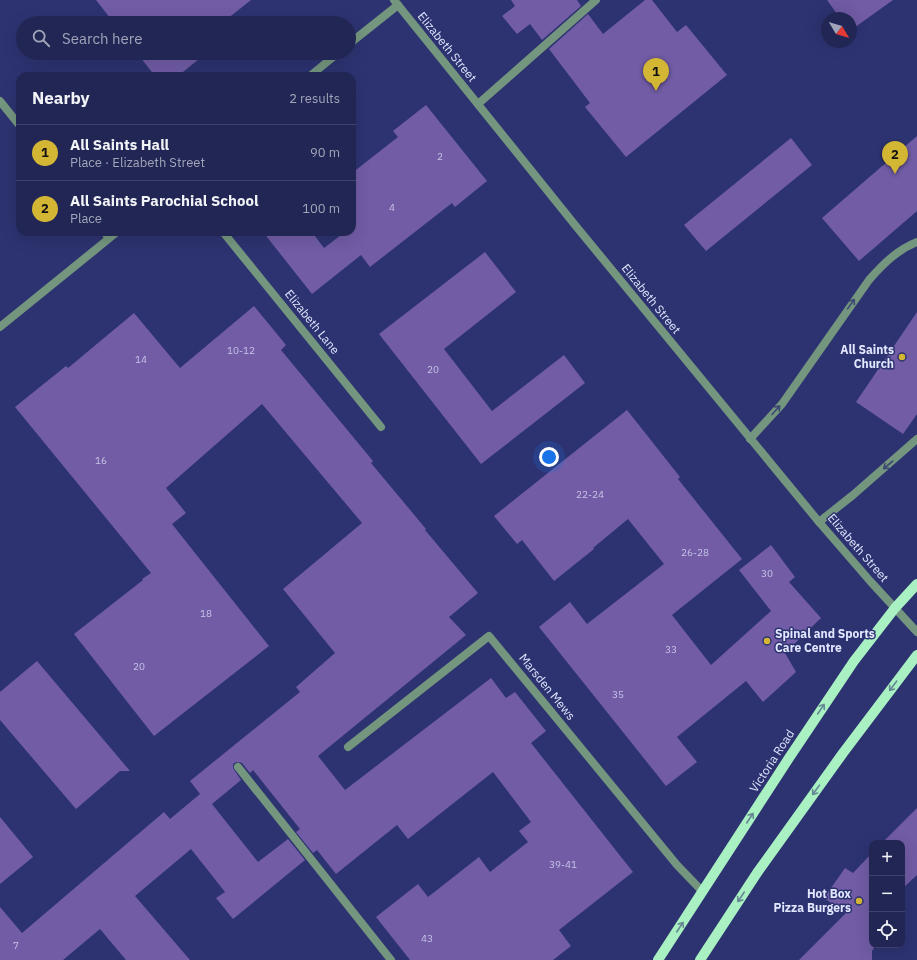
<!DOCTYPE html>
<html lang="en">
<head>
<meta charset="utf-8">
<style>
	:root { --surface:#222655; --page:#2e325f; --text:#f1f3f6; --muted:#a2a5b9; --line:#3f436c; --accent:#d4b635 }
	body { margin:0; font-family:"IBM Plex Sans",sans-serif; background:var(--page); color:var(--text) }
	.controls { position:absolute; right:12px; bottom:12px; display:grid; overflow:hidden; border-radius:8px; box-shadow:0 4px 16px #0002 }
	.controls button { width:36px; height:36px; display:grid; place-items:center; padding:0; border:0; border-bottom:1px solid var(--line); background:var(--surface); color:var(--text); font:20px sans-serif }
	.compass { position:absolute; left:821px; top:12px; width:36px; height:36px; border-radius:50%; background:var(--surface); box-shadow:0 4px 16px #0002; rotate:128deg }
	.you { position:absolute; left:549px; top:457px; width:14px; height:14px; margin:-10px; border:3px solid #fff; border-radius:50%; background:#1a73e8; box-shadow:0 0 0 6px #1a73e833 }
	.badge { display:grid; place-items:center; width:26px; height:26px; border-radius:50%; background:var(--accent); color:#111; font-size:13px; font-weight:700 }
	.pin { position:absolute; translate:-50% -33px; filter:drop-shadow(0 1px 2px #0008) }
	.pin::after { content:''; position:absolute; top:21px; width:14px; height:12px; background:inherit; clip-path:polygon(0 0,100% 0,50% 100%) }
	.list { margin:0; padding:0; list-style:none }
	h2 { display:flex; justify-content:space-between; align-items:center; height:52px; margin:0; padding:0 16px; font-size:17px }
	h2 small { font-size:13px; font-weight:400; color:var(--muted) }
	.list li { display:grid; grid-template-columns:26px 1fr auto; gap:12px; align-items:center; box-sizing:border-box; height:56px; padding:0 16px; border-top:1px solid var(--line) }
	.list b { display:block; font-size:15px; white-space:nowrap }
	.list p { margin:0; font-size:13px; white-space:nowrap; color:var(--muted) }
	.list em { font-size:13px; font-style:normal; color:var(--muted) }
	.icon { flex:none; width:22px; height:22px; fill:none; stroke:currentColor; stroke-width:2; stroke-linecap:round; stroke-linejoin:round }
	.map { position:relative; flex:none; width:917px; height:960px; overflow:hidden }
	.search { position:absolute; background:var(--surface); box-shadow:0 4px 16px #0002; left:16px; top:16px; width:340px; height:44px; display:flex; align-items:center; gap:10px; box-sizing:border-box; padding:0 14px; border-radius:22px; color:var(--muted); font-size:15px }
	.panel { position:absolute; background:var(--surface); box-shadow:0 4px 16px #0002; left:16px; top:72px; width:340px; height:164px; border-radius:12px }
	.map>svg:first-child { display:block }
</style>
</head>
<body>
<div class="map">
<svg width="917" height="960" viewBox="0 0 917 960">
	<rect width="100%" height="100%" fill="#2d3371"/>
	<g fill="#715ca5">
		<polygon points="96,0 251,0 222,23 114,23"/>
		<polygon points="511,0 577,0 581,6 542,40 530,24 517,34 502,16 515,6"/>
		<polygon points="645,0 652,0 677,32 686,25 727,75 626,157 585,107 590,103 549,49 588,14 603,34"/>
		<polygon points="827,0 893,0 851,30 851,18 840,18"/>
		<polygon points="137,53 194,53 199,59 178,76 155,76"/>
		<polygon points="426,105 487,181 455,207 452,203 370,267 361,255 312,294 263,232 312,232 324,248 345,232 352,232 352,173 398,137 393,131"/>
		<polygon points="917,136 917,211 859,261 822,218"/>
		<polygon points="791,138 812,165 706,251 684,225"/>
		<polygon points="485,252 516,292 444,349 492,411 564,355 585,383 481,464 379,334"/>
		<polygon points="254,306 286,345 281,350 373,461 371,463 426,529 425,530 478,593 449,617 466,635 318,756 345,790 491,678 506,698 515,692 546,731 531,743 633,872 559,930 571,946 553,960 410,960 376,917 418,884 428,897 479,857 490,872 528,842 519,831 531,822 493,772 408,839 397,825 336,874 317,850 313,853 296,832 300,829 253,770 250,773 242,763 238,762 234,763 233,765 233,768 241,780 212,804 258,862 288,839 305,860 233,919 216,898 225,892 191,849 135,896 190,960 126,960 100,929 63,960 0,960 0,907 22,933 164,812 170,819 200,794 190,781 300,692 296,687 335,653 283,589 362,523 262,404 166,488 186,513 172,524 269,646 154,736 74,634 143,580 142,579 151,573 15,407 66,366 68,368 134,313 180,368"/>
		<polygon points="917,312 917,414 903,434 856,402"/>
		<polygon points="627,410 680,477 678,479 742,559 672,615 711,665 771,611 739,570 771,545 795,577 789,582 821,618 785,653 796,672 763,702 746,681 677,737 697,762 666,786 539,627 570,602 587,624 664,564 628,519 593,548 594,549 554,581 522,540 517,544 494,516"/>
		<polygon points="37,661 130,771 120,771 76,809 0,720 0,692"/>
		<polygon points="917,808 917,875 902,889 902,843 882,843"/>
		<polygon points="0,817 33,857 0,884"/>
		<polygon points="872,853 872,945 876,945 872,951 872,960 799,960 846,913 824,898 845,868 853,873"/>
	</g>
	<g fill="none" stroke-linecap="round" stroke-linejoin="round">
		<g stroke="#74967f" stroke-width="8">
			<polyline points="0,101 20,126"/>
			<polyline points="478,104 596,0"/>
			<polyline points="104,232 109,238"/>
			<polyline points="223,232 381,427"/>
			<path d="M750,439L782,404L869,280C883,264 897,250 917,242"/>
			<polyline points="819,522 853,495 917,439"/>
			<polyline points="348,747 489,636 677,865 703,892"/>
			<polyline points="238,767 391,960"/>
		</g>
		<g stroke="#74967f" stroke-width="8">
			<polyline points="394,0 575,225 819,522 870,581 917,632"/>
			<polyline points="349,44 398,5"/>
			<polyline points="310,76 338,53"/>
			<polyline points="0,327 117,232"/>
		</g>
		<g stroke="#a9f1c2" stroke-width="10">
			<polyline points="658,960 789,758 854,661 895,608 917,584"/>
			<polyline points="700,960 757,873 843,753 917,655"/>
		</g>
	</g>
	<defs><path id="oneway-shaft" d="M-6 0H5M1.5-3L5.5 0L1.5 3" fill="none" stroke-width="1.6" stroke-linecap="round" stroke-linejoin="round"/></defs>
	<g stroke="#3b4774">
		<use href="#oneway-shaft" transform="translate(851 304) rotate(-55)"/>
		<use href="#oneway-shaft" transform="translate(776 410) rotate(-48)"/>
		<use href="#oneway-shaft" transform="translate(888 465) rotate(139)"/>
	</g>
	<g stroke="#658895">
		<use href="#oneway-shaft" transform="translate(893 686) rotate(127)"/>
		<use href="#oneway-shaft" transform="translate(821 709) rotate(-56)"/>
		<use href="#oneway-shaft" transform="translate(816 790) rotate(126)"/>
		<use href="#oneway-shaft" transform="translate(750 818) rotate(-57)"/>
		<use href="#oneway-shaft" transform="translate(741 897) rotate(123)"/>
		<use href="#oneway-shaft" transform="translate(680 927) rotate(-57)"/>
	</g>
	<g fill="#d4b635" stroke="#2d3371" stroke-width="1.5">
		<circle cx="902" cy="357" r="4"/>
		<circle cx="767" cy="641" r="4"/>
		<circle cx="859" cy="901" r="4"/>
	</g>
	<g text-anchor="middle" stroke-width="3" stroke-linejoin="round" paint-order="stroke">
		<g font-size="10" fill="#c6c4e8">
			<text x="440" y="160">2</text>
			<text x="392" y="211">4</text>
			<text x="241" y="354">10-12</text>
			<text x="141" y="363">14</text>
			<text x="433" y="373">20</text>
			<text x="101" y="464">16</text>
			<text x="590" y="498">22-24</text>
			<text x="695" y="556">26-28</text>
			<text x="767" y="577">30</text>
			<text x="206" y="617">18</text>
			<text x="671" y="653">33</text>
			<text x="139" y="670">20</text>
			<text x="618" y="698">35</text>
			<text x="563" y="868">39-41</text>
			<text x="427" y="942">43</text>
			<text x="16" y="949">7</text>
		</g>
		<g font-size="12" fill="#e2e7fe" stroke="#2d3371">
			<text transform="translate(447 47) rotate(51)" y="4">Elizabeth Street</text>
			<text transform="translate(651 299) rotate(51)" y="4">Elizabeth Street</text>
			<text transform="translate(312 322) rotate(51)" y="4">Elizabeth Lane</text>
			<text transform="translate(858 548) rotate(49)" y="4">Elizabeth Street</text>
			<text transform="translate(547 687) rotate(51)" y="4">Marsden Mews</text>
			<text transform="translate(772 761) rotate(-57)" y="4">Victoria Road</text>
		</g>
		<g font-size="12" font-weight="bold" fill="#e2e7fe" stroke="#2d3371" text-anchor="end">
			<text x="894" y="354">All Saints<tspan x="894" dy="14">Church</tspan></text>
			<text x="775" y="638" text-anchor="start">Spinal and Sports<tspan x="775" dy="14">Care Centre</tspan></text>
			<text x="851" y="898">Hot Box<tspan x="851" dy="14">Pizza Burgers</tspan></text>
		</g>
	</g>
</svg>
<div class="controls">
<button>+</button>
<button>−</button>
<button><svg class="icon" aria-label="locate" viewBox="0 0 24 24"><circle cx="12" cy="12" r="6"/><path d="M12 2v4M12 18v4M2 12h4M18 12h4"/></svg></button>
</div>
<svg class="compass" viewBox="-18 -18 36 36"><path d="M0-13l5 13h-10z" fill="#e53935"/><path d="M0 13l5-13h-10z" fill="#a2a5b9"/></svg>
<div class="you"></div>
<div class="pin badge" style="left:656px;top:91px">1</div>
<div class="pin badge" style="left:895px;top:174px">2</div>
<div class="search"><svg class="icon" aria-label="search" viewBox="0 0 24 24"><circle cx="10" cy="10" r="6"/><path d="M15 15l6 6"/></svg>Search here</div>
<section class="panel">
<h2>Nearby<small>2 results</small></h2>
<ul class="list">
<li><span class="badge">1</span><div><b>All Saints Hall</b><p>Place · Elizabeth Street</p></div><em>90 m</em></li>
<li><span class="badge">2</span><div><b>All Saints Parochial School</b><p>Place</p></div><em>100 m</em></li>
</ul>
</section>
</div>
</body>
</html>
